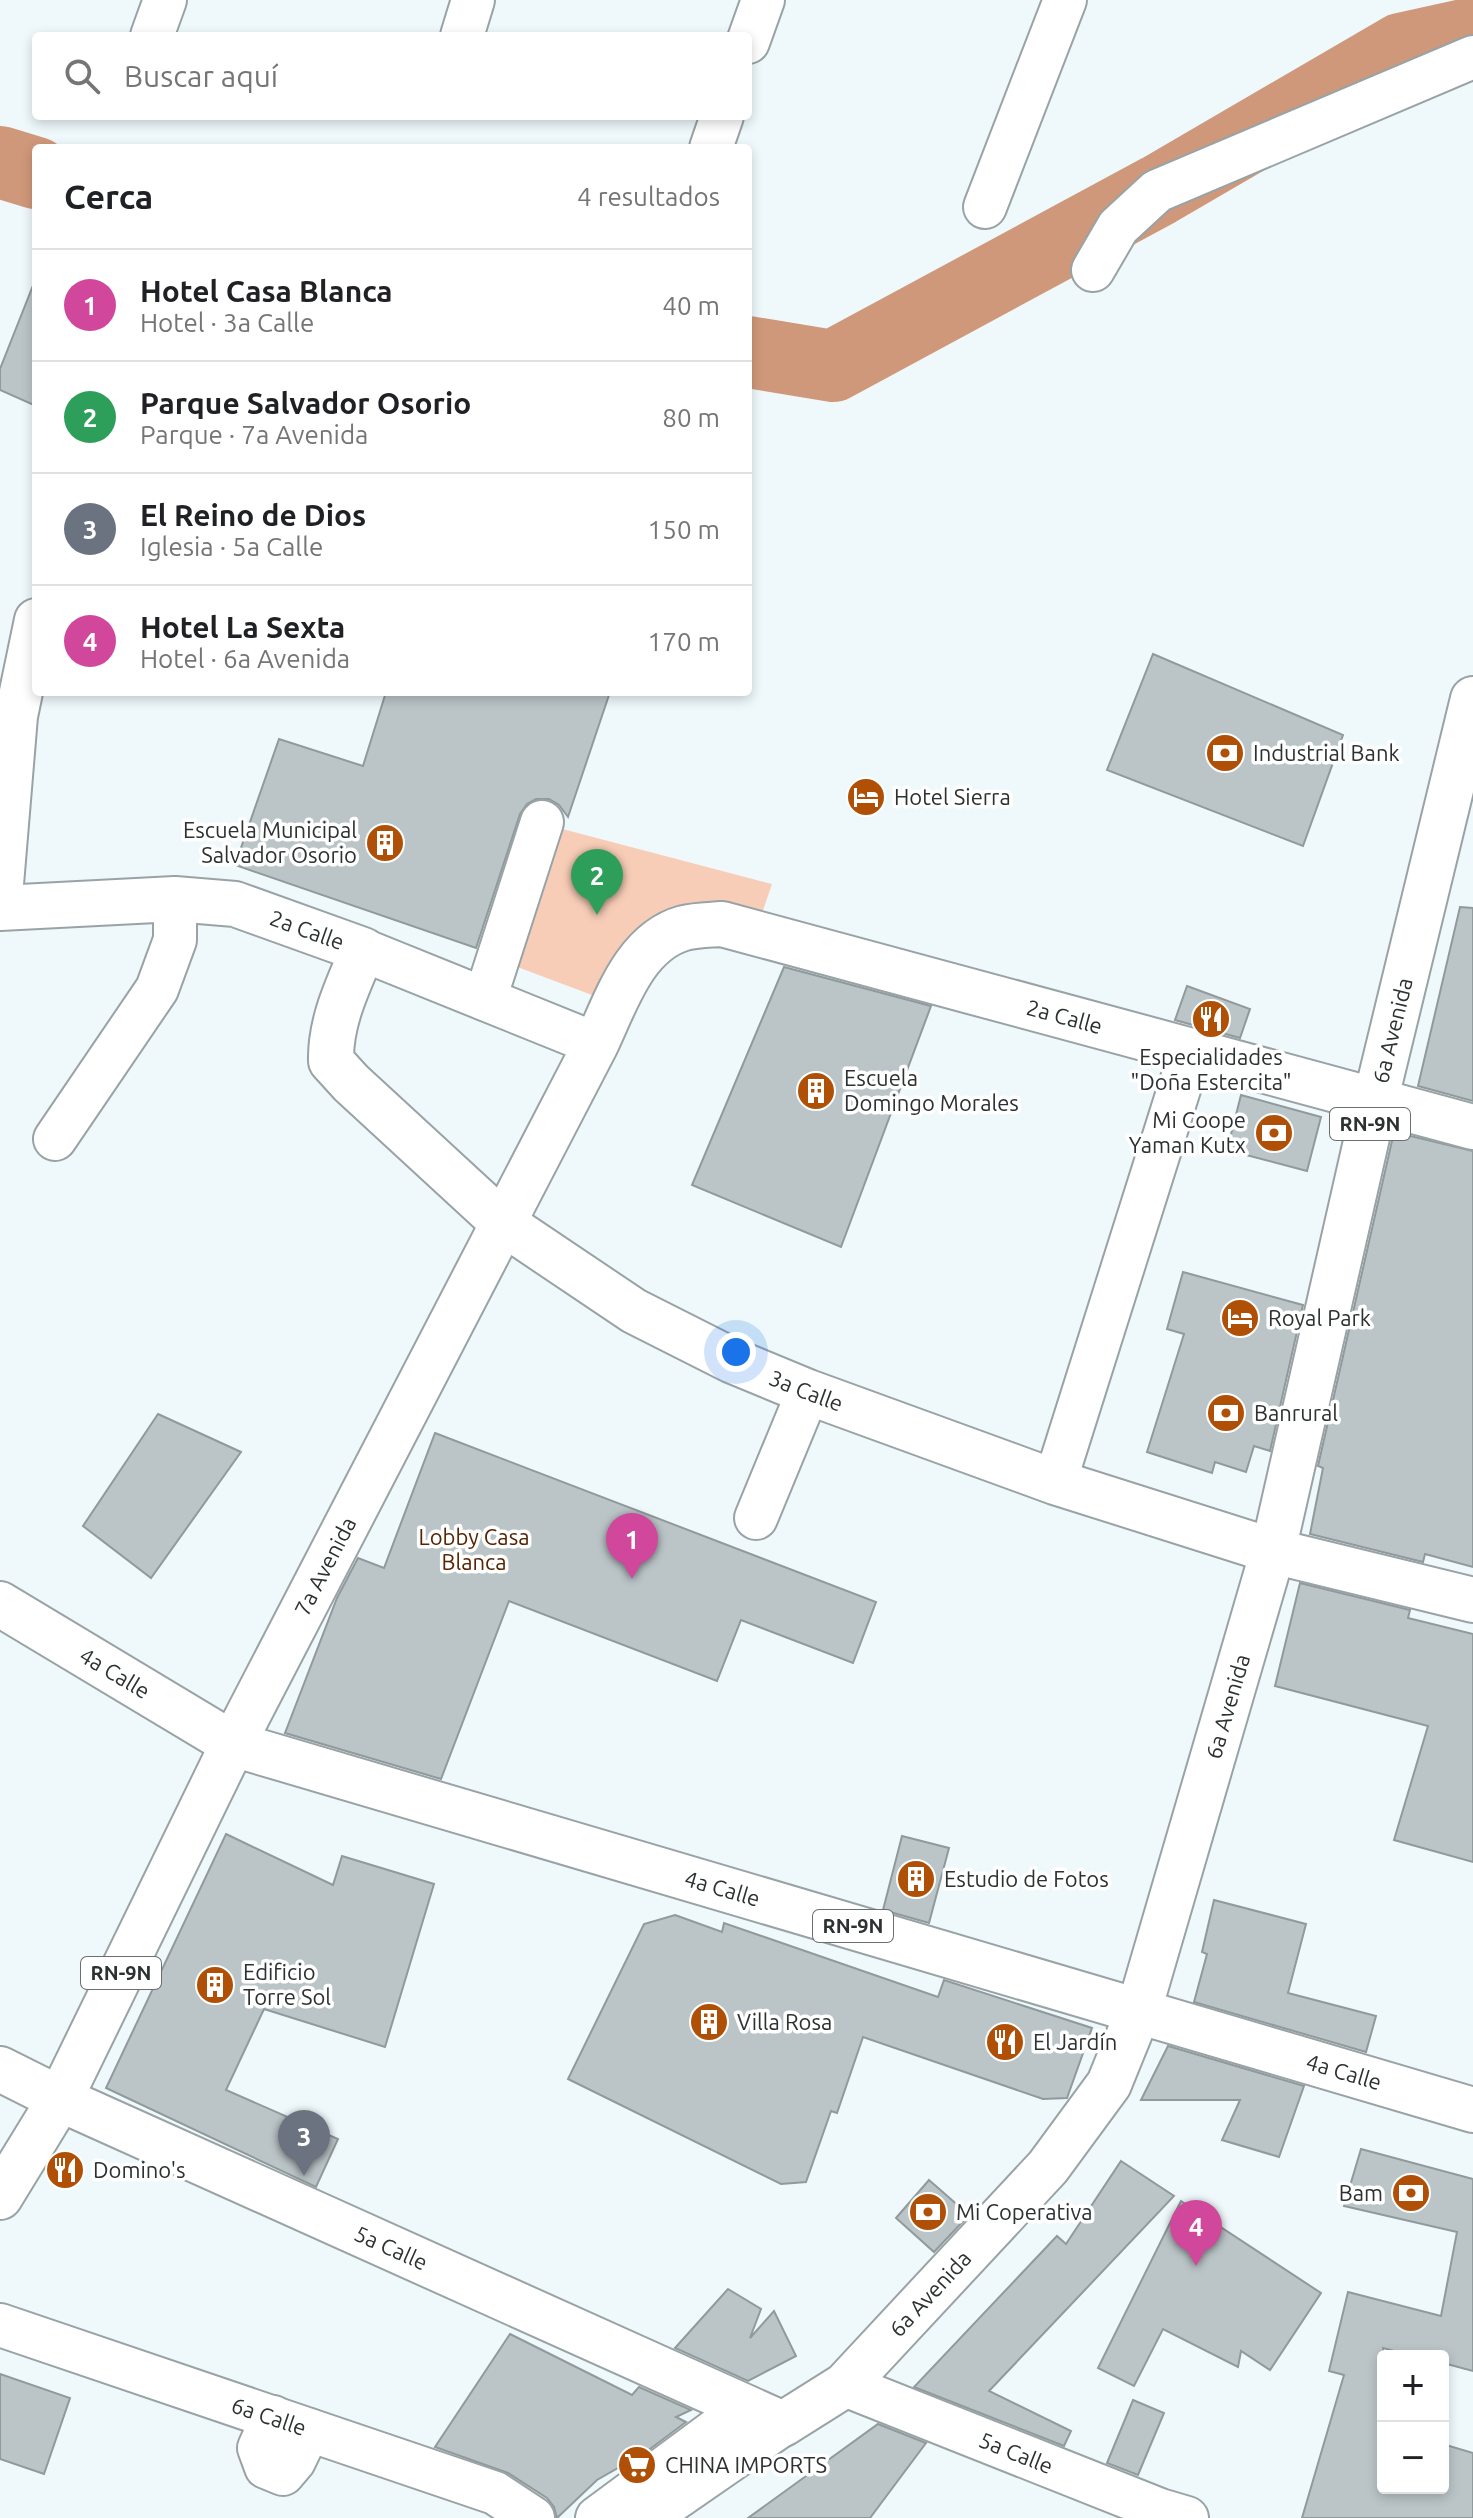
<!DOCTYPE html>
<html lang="es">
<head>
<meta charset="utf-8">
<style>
	:root { --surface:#fff; --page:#f6f6f6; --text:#202124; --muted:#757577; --line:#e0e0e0; --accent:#b05006 }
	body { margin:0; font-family:Ubuntu,sans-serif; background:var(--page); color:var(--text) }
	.controls { position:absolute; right:24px; bottom:24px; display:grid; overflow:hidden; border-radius:8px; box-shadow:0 4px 12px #0003 }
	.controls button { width:72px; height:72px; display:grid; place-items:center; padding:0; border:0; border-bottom:2px solid var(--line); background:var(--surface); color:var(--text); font:40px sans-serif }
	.you { position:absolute; left:736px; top:1352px; width:28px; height:28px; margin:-20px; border:6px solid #fff; border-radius:50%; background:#1a73e8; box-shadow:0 0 0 12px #1a73e833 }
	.badge { display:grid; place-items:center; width:52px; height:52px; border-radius:50%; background:var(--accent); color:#fff; font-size:26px; font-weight:700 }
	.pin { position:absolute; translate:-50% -66px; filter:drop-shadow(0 2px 4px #0008) }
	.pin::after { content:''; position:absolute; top:42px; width:28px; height:24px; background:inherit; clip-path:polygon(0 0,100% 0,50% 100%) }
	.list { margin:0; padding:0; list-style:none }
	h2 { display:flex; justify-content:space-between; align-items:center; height:104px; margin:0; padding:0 32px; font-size:34px }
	h2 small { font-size:26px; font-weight:400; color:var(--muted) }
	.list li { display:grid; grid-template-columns:52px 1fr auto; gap:24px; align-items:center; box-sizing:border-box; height:112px; padding:0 32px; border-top:2px solid var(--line) }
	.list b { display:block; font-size:30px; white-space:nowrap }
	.list p { margin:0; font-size:26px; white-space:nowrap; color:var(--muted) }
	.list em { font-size:26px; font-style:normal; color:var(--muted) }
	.icon { flex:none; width:44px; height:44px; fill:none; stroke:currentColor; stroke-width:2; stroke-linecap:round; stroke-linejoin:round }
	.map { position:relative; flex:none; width:1473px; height:2518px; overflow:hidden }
	.search { position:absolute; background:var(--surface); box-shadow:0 4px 12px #0003; left:32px; top:32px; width:720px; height:88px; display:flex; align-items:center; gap:20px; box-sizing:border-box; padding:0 28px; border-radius:8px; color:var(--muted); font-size:30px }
	.panel { position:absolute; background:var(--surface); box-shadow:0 4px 12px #0003; left:32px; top:144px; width:720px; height:552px; border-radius:8px }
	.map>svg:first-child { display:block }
</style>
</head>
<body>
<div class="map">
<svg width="1473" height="2518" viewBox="0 0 1473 2518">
	<rect width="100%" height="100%" fill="#eff9fb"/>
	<polygon fill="#f8cdb7" points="551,826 772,884 760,919 713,907 600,998 512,965"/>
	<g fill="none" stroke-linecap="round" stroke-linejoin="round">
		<g stroke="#d0987a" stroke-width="72">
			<polyline points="0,162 36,173"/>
			<polyline points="748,352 833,366 1159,190 1401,49 1473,33"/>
		</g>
	</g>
	<g fill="#bbc5c7" stroke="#90999b" stroke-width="2">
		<polygon points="34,283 36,283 36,406 0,390 0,369"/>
		<polygon points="1153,654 1343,735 1303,846 1107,770"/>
		<polygon points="386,692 610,692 568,817 559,805 549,799 536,799 527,804 520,814 476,948 235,865 279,739 363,766"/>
		<polygon points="1460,907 1473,908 1473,1101 1418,1086"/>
		<polygon points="784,967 931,1006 841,1247 692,1185"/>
		<polygon points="1187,986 1250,1009 1240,1038 1175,1020"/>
		<polygon points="1241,1095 1321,1117 1307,1171 1227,1150"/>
		<polygon points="1394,1132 1473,1151 1473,1567 1425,1554 1423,1562 1310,1534 1323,1468 1318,1466"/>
		<polygon points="1183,1272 1303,1305 1270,1451 1254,1446 1246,1472 1215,1462 1212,1473 1147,1452 1184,1334 1167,1329"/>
		<polygon points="158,1414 241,1452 151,1578 83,1526"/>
		<polygon points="435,1433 876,1602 853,1663 741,1620 717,1681 509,1601 441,1779 285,1733 337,1598 358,1558 384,1568"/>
		<polygon points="1300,1583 1410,1610 1408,1618 1473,1634 1473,1862 1394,1840 1428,1726 1275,1686"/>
		<polygon points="226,1834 333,1885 342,1856 434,1884 385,2047 264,2009 226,2090 338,2139 316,2187 106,2088"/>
		<polygon points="902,1836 949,1848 929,1923 883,1910"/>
		<polygon points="1214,1900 1306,1924 1288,1993 1376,2016 1366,2052 1194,2002 1207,1954 1202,1952"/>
		<polygon points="675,1915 722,1932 724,1923 938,1997 944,1980 1092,2028 1067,2098 1043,2099 863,2037 837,2113 831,2111 806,2182 781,2184 568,2079 644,1924"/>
		<polygon points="1168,2046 1304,2086 1279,2157 1222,2140 1240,2100 1141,2100"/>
		<polygon points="1361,2149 1473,2179 1473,2371 1443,2363 1443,2356 1414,2356 1383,2348 1383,2488 1443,2488 1443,2444 1473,2453 1473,2518 1302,2518 1344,2375 1329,2371 1348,2292 1441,2316 1457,2232 1344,2206"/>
		<polygon points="1121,2161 1174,2196 989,2391 1071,2431 1064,2446 914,2387 1057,2236 1066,2244"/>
		<polygon points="929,2180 969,2215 934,2252 896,2218"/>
		<polygon points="1181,2201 1321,2293 1270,2370 1241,2351 1238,2367 1163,2329 1134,2386 1098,2368"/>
		<polygon points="728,2289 761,2309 750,2338 774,2311 796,2356 748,2381 675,2348"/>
		<polygon points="510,2334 632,2395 639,2387 691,2410 676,2417 686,2422 646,2452 597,2480 557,2518 554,2507 547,2498 508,2473 435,2447"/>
		<polygon points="0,2374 70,2398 44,2474 0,2459"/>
		<polygon points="1133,2400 1164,2413 1138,2475 1107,2463"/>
		<polygon points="878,2424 926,2443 870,2518 748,2518"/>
	</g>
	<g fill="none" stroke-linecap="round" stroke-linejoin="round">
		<defs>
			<g id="minor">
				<polyline points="152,36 165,0"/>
				<polyline points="462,36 473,0"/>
				<polyline points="748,42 763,0"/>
				<polyline points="711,148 722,116"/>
				<polyline points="985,207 1065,0"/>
				<polyline points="1093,270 1118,227 1157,191 1473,57"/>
				<polyline points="0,908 16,716 36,620"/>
				<polyline points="363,950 596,1044"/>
				<polyline points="485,999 542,822"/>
				<polyline points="55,1139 157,989 175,940 175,899"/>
				<polyline points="1055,1482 1191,1051"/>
				<polyline points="756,1518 808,1392"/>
				<path id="s1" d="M0,2325L495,2493L533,2518"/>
				<path id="s2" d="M845,2385L1160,2510L1187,2518"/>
				<polyline points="273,2417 259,2448 266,2467 283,2474 294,2461 309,2430"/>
				<polyline points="597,2518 747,2407"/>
				<polyline points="647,2518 783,2424"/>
			</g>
			<g id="major">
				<path id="s3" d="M0,908L175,899L235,904L363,950C348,985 330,1022 331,1061L351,1083L503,1223L634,1311L733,1361L808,1392L1055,1482L1273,1551L1473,1600"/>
				<path id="s4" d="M0,1604L233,1744L1473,2110"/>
				<path id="s5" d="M0,2069L60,2099L783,2424L845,2385L1048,2167L1109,2084L1139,2010L1273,1551L1375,1102L1473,699"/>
				<path id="s6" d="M0,2197L60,2099L233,1744L596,1044C616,1002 634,942 684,928C696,925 710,925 722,924L1473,1127"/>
			</g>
		</defs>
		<use href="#minor" stroke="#99a3a5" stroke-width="46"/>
		<use href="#major" stroke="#99a3a5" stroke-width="48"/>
		<use href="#minor" stroke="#fff" stroke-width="42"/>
		<use href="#major" stroke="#fff" stroke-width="44"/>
	</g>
	<defs>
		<symbol id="bank-disc" viewBox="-11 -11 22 22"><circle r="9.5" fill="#b05006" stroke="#fff"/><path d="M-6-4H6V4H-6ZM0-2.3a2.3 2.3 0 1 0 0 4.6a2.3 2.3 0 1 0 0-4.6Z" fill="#fff"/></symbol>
		<symbol id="hotel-disc" viewBox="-11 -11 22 22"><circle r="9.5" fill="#b05006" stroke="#fff"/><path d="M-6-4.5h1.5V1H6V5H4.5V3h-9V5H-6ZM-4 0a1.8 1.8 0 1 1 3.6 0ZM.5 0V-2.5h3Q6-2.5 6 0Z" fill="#fff"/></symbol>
		<symbol id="building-disc" viewBox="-11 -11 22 22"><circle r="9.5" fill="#b05006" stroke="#fff"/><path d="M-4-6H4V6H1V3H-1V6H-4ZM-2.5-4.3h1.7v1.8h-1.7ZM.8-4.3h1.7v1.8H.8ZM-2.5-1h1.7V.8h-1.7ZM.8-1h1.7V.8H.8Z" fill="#fff"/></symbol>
		<symbol id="restaurant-disc" viewBox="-11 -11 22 22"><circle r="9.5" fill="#b05006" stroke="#fff"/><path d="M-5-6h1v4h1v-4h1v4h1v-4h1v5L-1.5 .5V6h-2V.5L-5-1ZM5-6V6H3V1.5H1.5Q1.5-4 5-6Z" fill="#fff"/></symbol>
		<symbol id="supermarket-disc" viewBox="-11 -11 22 22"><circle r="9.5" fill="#b05006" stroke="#fff"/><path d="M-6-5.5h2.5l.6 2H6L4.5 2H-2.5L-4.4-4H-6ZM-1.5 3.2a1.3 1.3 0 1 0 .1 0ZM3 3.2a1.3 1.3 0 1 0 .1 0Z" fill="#fff"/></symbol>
	</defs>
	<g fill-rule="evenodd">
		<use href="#bank-disc" x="1203" y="731" width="44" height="44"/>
		<use href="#hotel-disc" x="844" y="775" width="44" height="44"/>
		<use href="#building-disc" x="363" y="821" width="44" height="44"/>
		<use href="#restaurant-disc" x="1189" y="997" width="44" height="44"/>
		<use href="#building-disc" x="794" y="1069" width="44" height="44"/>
		<use href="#bank-disc" x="1252" y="1111" width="44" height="44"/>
		<use href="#hotel-disc" x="1218" y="1296" width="44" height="44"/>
		<use href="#bank-disc" x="1204" y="1391" width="44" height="44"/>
		<use href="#building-disc" x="894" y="1857" width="44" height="44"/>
		<use href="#building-disc" x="193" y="1963" width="44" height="44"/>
		<use href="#building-disc" x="687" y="2000" width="44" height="44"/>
		<use href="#restaurant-disc" x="983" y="2020" width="44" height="44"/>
		<use href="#restaurant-disc" x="43" y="2148" width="44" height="44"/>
		<use href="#bank-disc" x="1389" y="2171" width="44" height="44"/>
		<use href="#bank-disc" x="906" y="2190" width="44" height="44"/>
		<use href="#supermarket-disc" x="615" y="2443" width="44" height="44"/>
	</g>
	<g text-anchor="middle" stroke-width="7" stroke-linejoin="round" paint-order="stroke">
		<g fill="#fff" stroke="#6c6f6f" stroke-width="2">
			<rect x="1330" y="1108" width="80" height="32" rx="6"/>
			<rect x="813" y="1910" width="80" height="32" rx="6"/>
			<rect x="81" y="1957" width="80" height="32" rx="6"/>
		</g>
		<g font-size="20" font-weight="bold" fill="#2d3131">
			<text x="1370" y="1131">RN-9N</text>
			<text x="853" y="1933">RN-9N</text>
			<text x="121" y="1980">RN-9N</text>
		</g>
		<g font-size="22" fill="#2d3131" stroke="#fff" text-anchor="start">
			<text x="1253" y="761">Industrial Bank</text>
			<text x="894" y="805">Hotel Sierra</text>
			<text x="357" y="838" text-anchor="end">Escuela Municipal<tspan x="357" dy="25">Salvador Osorio</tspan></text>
			<text x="1211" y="1065" text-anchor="middle">Especialidades<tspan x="1211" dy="25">"Doña Estercita"</tspan></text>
			<text x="844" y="1086">Escuela<tspan x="844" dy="25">Domingo Morales</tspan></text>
			<text x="1246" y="1128" text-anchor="end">Mi Coope<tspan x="1246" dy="25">Yaman Kutx</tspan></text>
			<text x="1268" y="1326">Royal Park</text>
			<text x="1254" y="1421">Banrural</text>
			<text x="944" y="1887">Estudio de Fotos</text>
			<text x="243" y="1980">Edificio<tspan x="243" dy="25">Torre Sol</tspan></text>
			<text x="737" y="2030">Villa Rosa</text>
			<text x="1033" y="2050">El Jardín</text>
			<text x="93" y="2178">Domino's</text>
			<text x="1383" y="2201" text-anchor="end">Bam</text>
			<text x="956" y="2220">Mi Coperativa</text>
			<text x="665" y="2473">CHINA IMPORTS</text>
		</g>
		<g font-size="22" fill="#2d3131" stroke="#fff">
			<text dy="8" stroke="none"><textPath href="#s3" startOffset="312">2a Calle</textPath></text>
			<text dy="8" stroke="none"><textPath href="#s6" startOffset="1842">2a Calle</textPath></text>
			<text dy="8" stroke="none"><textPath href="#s5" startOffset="2426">6a Avenida</textPath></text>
			<text dy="8" stroke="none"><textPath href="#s3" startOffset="1072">3a Calle</textPath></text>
			<text dy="8" stroke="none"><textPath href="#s6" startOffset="710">7a Avenida</textPath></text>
			<text dy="8" stroke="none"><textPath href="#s4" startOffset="134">4a Calle</textPath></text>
			<text dy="8" stroke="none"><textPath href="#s5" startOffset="1730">6a Avenida</textPath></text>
			<text dy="8" stroke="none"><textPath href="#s4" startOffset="782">4a Calle</textPath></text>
			<text dy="8" stroke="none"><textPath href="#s4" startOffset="1430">4a Calle</textPath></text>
			<text dy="8" stroke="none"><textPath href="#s5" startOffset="430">5a Calle</textPath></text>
			<text dy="8" stroke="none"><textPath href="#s5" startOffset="1058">6a Avenida</textPath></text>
			<text dy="8" stroke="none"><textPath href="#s1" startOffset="284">6a Calle</textPath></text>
			<text dy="8" stroke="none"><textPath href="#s2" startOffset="184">5a Calle</textPath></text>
		</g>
		<g font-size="22" fill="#572401" stroke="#fff">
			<text x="474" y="1545">Lobby Casa<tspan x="474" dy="25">Blanca</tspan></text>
		</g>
	</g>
</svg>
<div class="controls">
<button>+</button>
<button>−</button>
</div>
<div class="you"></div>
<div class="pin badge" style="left:632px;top:1579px;background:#d1479c">1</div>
<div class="pin badge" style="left:597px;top:915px;background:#2e9e5b">2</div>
<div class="pin badge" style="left:304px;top:2176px;background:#6b7280">3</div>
<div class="pin badge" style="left:1196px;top:2266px;background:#d1479c">4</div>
<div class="search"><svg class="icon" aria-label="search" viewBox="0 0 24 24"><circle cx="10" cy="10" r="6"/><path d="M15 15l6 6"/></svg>Buscar aquí</div>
<section class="panel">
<h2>Cerca<small>4 resultados</small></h2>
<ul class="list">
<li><span class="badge" style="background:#d1479c">1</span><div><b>Hotel Casa Blanca</b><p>Hotel · 3a Calle</p></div><em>40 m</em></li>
<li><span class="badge" style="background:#2e9e5b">2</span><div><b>Parque Salvador Osorio</b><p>Parque · 7a Avenida</p></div><em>80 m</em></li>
<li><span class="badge" style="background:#6b7280">3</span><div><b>El Reino de Dios</b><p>Iglesia · 5a Calle</p></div><em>150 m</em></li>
<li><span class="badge" style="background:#d1479c">4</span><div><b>Hotel La Sexta</b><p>Hotel · 6a Avenida</p></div><em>170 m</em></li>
</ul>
</section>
</div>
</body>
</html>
